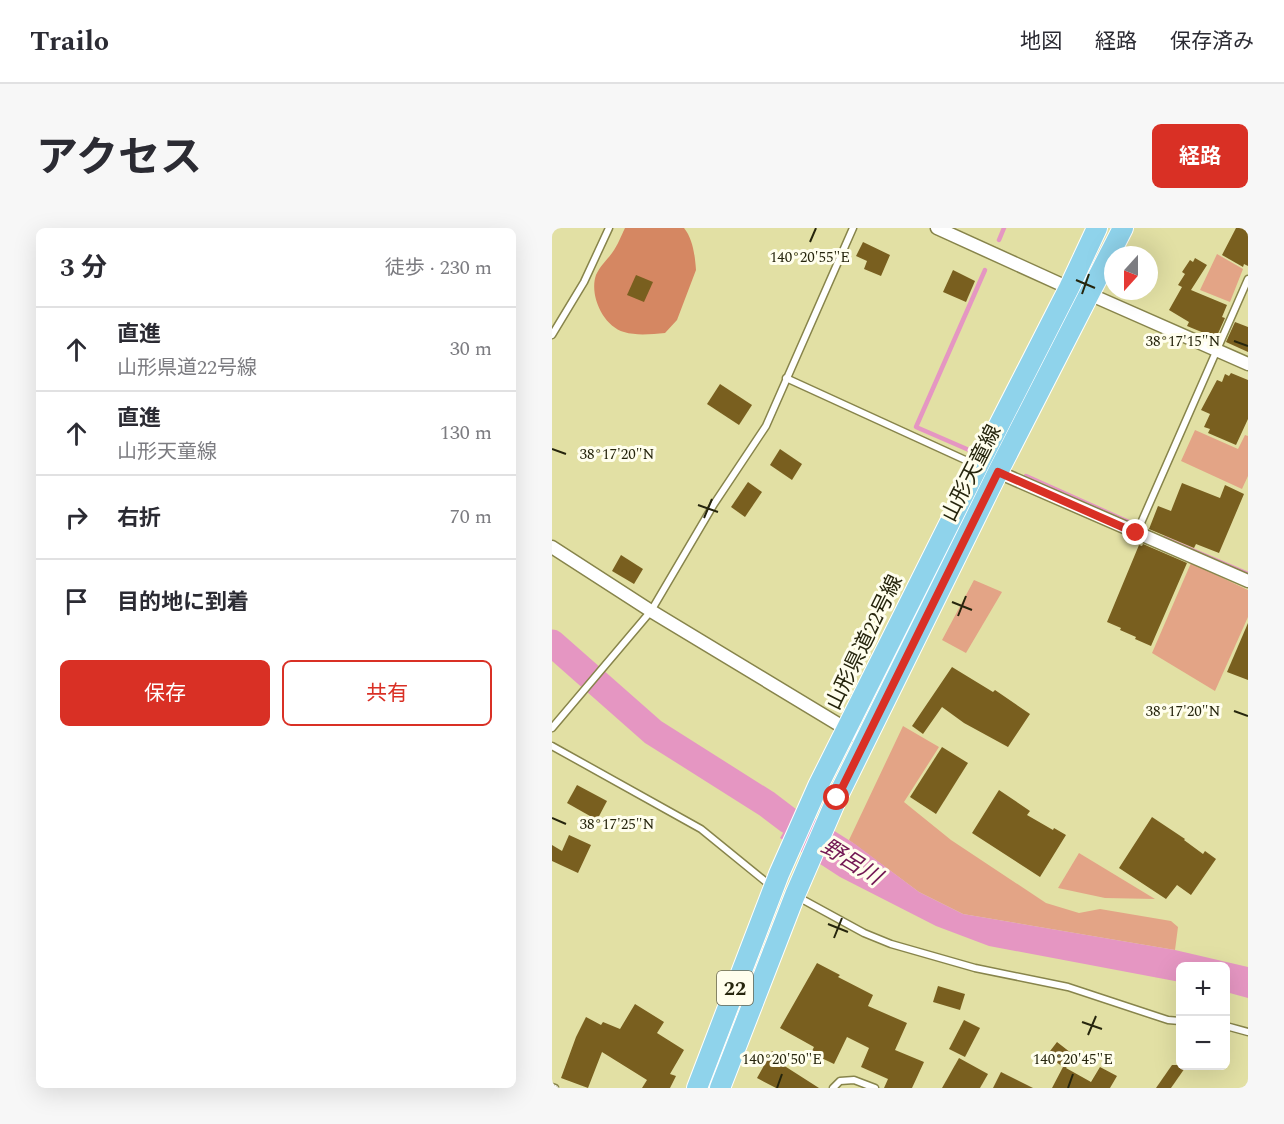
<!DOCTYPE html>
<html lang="ja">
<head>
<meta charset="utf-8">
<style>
	:root { --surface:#fff; --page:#f7f7f7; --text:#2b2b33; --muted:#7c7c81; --line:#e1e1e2; --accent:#d93025 }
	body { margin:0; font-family:Spectral,"Noto Sans JP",serif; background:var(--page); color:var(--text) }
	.controls { position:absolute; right:18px; bottom:18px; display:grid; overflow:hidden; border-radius:9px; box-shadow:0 6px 24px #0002 }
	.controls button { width:54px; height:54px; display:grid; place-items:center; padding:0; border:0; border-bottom:2px solid var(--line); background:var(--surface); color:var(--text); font:30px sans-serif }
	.compass { position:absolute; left:552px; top:18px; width:54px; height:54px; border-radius:50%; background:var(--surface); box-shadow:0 6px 24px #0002; rotate:201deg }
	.stop { position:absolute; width:18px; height:18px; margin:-14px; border:4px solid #d93025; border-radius:50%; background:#fff }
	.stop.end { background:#d93025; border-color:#fff; box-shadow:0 2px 6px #0008 }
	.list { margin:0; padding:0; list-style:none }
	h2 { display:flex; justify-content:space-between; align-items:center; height:78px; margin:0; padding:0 24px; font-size:26px }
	h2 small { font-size:20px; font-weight:400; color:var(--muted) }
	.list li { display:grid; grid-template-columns:39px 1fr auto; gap:18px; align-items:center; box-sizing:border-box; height:84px; padding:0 24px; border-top:2px solid var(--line) }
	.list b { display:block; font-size:22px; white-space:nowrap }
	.list p { margin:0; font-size:20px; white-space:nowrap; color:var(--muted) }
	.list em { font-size:20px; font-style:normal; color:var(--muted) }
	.actions { display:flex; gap:12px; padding:18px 24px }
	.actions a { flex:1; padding:14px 0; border:2px solid var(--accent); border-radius:9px; text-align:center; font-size:21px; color:var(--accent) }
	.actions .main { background:var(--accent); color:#fff }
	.icon { flex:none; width:33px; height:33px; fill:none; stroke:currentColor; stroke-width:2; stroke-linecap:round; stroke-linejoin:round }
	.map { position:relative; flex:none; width:696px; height:860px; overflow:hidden; border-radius:9px }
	header { display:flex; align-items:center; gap:36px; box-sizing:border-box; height:84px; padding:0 30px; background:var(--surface); border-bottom:2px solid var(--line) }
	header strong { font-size:28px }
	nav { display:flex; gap:33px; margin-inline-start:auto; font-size:21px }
	.intro { display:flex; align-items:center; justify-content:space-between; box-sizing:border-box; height:144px; padding:0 36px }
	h1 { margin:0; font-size:42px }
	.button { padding:15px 27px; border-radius:9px; background:var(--accent); color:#fff; font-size:21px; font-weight:700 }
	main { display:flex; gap:36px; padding:0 36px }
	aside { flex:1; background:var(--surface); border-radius:9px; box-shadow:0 6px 24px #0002 }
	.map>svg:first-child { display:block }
</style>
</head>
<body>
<header>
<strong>Trailo</strong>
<nav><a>地図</a><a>経路</a><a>保存済み</a></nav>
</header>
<div class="intro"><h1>アクセス</h1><a class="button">経路</a></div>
<main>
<aside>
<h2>3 分<small>徒歩 · 230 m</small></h2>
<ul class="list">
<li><svg class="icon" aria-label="ahead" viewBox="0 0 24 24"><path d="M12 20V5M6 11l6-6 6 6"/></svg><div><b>直進</b><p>山形県道22号線</p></div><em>30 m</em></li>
<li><svg class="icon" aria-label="ahead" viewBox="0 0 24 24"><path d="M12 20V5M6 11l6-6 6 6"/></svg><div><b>直進</b><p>山形天童線</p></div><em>130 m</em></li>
<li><svg class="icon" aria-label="right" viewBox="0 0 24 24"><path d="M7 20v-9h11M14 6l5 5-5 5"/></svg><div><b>右折</b></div><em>70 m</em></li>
<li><svg class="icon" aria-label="arrive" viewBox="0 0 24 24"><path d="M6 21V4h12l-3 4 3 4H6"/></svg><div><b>目的地に到着</b></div></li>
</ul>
<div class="actions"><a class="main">保存</a><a>共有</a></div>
</aside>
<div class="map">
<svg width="696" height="860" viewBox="0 0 696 860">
	<rect width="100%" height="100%" fill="#e2e0a4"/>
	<g fill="#e3a486">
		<polygon points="665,26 691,41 678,74 648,62"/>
		<polygon points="643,202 686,221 693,207 696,208 696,248 690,261 629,233"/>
		<polygon points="639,335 696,362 696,389 663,463 600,425"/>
		<polygon points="422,352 450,364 414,425 390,412"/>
		<polygon points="351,498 387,519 352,574 399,612 494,675 527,685 548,681 619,693 626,699 623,722 411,686 367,664 297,612"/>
		<polygon points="527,625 603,671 553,670 506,660"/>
	</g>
	<path fill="#d58762" d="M73,0H132C141,11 143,28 144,42L125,92L113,105C100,106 85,108 72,104C51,98 37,67 44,47C48,38 55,32 60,25C66,17 69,8 73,0Z"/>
	<polygon fill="#e596c2" points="246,580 303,616 367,664 411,686 623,722 696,739 696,770 674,764 674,738 628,738 628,754 437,718 384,698 288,649 228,610"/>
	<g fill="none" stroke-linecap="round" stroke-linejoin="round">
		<g stroke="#e596c2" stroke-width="4.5">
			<polyline points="447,12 452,0"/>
			<polyline points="417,222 364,199 433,42"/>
			<polyline points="474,248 579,295"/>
			<polyline points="612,310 696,346"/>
		</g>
		<polyline stroke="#e596c2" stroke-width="27" points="0,415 101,504 215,576 236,592 269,612"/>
	</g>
	<g fill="#795f1f">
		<polygon points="684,0 696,0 696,38 692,36 691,39 670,27"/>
		<polygon points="311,14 338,27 329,48 312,41 315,33 304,28"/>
		<polygon points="643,30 655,37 639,62 675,77 670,89 673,90 664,110 635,98 637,94 617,82 630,59 626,57 633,46 630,44 638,32 641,34"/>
		<polygon points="401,42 423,53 414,74 391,64"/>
		<polygon points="84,47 101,54 92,74 75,67"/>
		<polygon points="683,94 696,99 696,124 674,114"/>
		<polygon points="679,145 696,152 696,191 684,217 656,205 658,201 652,199 658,186 649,182 665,152 670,154 673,146 677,148"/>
		<polygon points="168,156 200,177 187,197 155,176"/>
		<polygon points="228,221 250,236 240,252 218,237"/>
		<polygon points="196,254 210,264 193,289 179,279"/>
		<polygon points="630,255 668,270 673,257 692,266 667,325 644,316 642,320 597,301 606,278 619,283"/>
		<polygon points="591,316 635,335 599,418 583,411 584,409 568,402 569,400 555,394 587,317 590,318"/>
		<polygon points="69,327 91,341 82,356 60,343"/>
		<polygon points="696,395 696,452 675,444"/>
		<polygon points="400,439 441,464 443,462 478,486 456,519 412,495 390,479 371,506 360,498"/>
		<polygon points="390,519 416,535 384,586 358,569"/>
		<polygon points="25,557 55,573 45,592 15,575"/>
		<polygon points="447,562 478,583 475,587 501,602 502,600 514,607 488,649 420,605"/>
		<polygon points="600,589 633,611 632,612 651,626 653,623 664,631 639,667 625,657 614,671 567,640"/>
		<polygon points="17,607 39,617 26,645 0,633 0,617 10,623"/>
		<polygon points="265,735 288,747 286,749 321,767 316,778 355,795 343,822 372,834 360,860 332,860 336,851 309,839 317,820 295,809 282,836 259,825 262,819 228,800"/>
		<polygon points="386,758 413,766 408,782 381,774"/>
		<polygon points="83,776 112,794 105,805 132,822 118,846 124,848 118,860 90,860 95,852 50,824 36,860 9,850 24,809 34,789 49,797 51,794 68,801"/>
		<polygon points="412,792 428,800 413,829 397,821"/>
		<polygon points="505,814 523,828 514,840 539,854 548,839 565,848 558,860 500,860 511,839 495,827"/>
		<polygon points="220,823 234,830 231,837 267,860 224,860 205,850"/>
		<polygon points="407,830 436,846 428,860 390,860"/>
		<polygon points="620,837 635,837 619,860 604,860"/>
		<polygon points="449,844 481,860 441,860"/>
	</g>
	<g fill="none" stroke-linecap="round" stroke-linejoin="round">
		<defs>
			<g id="service">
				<polyline points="0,107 32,54 57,0"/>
				<polyline points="234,150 422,236"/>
				<polyline points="585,304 696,51"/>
				<polyline points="0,500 99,383 162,276 214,198 301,0"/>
				<polyline points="0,518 149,601 219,658"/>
				<polyline points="246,669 312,705 339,716 423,740 516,759 616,792 628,793"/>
				<polyline points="674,798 696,804"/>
				<polyline points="0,859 3,860"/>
				<polyline points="281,860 288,853 302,852 323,860"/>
			</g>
			<g id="minor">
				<polyline points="385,0 517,60 537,66 696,136"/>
				<polyline points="446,244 696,353"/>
				<polyline points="0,319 99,383 314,513"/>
			</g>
			<g id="primary">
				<polyline points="145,860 227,646 266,558 426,238 517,60 545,0"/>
				<polyline points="168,860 243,667 285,570 446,244 571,0"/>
			</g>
		</defs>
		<use href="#service" stroke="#87844b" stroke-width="9"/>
		<use href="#minor" stroke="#87844b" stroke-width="15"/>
		<use href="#primary" stroke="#fff" stroke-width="22"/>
		<use href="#service" stroke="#fff" stroke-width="6"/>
		<use href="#minor" stroke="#fff" stroke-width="12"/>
		<use href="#primary" stroke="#8fd3eb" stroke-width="20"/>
	</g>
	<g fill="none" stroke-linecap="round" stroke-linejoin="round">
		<polyline stroke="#d93025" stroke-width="8" points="285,570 446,244 584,305"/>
	</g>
	<path fill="none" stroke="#26250d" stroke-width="2" d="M258,14L264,0M524,52L543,60M530,66L537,46M682,113L696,118M0,221L14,226M146,277L166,284M152,290L160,271M400,374L420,382M406,388L414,368M682,483L696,488M0,590L14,596M276,696L296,704M282,710L290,690M530,794L550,801M536,807L544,788M225,860L230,846M516,860L521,846"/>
	<g text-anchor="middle" stroke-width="6" stroke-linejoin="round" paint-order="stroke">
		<rect fill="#fffeed" stroke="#676650" stroke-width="1.5" x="165" y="743" width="36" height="34" rx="4.5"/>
		<g font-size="20" font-weight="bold" fill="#26250d">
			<text x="183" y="767">22</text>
		</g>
		<g font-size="21" fill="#26250d" stroke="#fffeed">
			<text transform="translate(419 245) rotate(-63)" y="7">山形天童線</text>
			<text transform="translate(312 414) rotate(-64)" y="7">山形県道22号線</text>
		</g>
		<g font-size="22" font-style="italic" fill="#721753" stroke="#fffeed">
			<text transform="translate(300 633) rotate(32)" y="8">野呂川</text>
		</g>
	</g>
	<g font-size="15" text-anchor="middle" fill="#26250d" stroke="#fffeed" stroke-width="6" stroke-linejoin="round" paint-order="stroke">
		<text x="258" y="34">140°20'55"E</text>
		<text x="631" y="118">38°17'15"N</text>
		<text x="65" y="231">38°17'20"N</text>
		<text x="631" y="488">38°17'20"N</text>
		<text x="65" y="601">38°17'25"N</text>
		<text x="230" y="836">140°20'50"E</text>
		<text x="521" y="836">140°20'45"E</text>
	</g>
</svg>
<div class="controls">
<button>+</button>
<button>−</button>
</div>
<svg class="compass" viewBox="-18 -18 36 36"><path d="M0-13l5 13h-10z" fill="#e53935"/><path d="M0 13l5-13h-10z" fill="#7c7c81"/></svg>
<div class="stop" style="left:285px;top:570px"></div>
<div class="stop end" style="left:584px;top:305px"></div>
</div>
</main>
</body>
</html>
